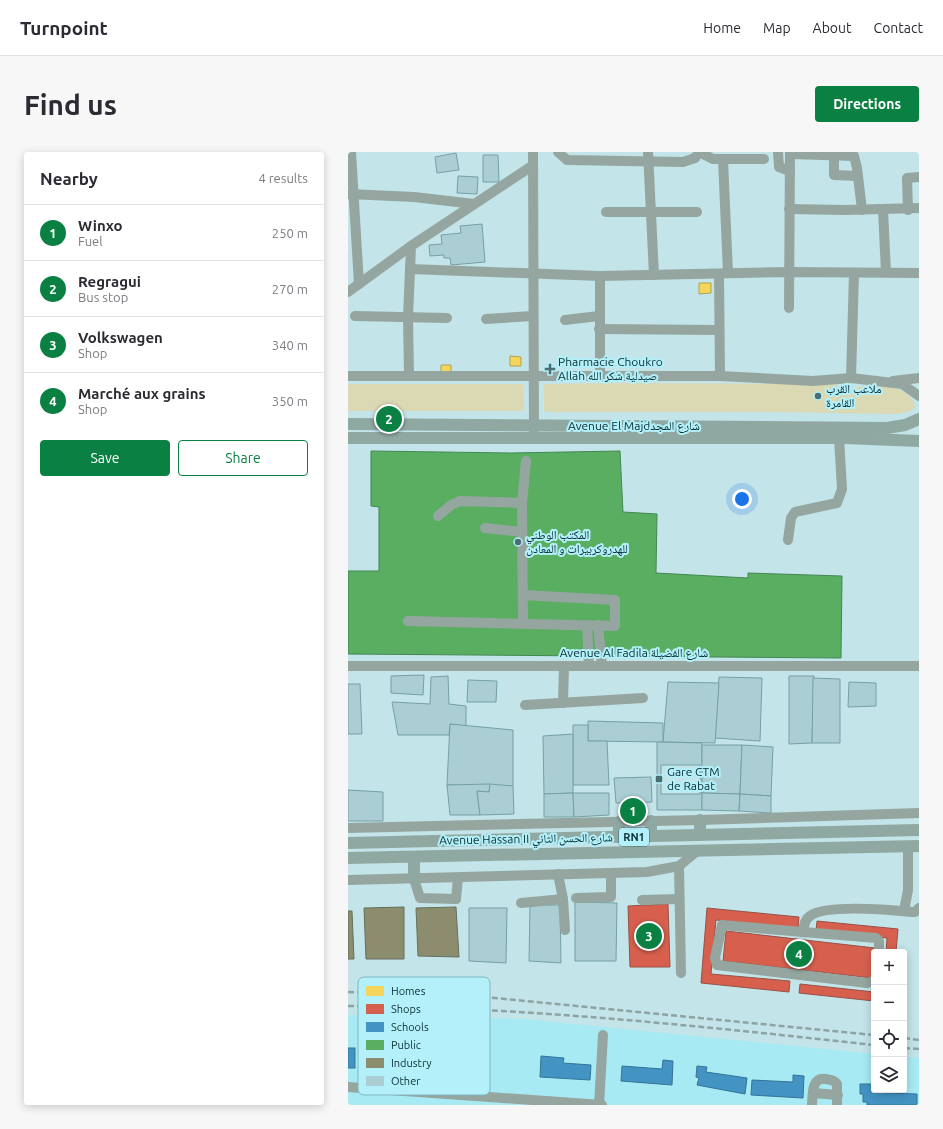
<!DOCTYPE html>
<html lang="en">
<head>
<meta charset="utf-8">
<style>
	:root { --surface:#fff; --page:#f7f7f7; --text:#2b2b33; --muted:#7c7c81; --line:#e1e1e2; --accent:#0b8043 }
	body { margin:0; font-family:Ubuntu,"Noto Naskh Arabic",sans-serif; background:var(--page); color:var(--text) }
	.controls { position:absolute; right:12px; bottom:12px; display:grid; overflow:hidden; border-radius:4px; box-shadow:0 2px 10px #0003 }
	.controls button { width:36px; height:36px; display:grid; place-items:center; padding:0; border:0; border-bottom:1px solid var(--line); background:var(--surface); color:var(--text); font:20px sans-serif }
	.you { position:absolute; left:394px; top:347px; width:14px; height:14px; margin:-10px; border:3px solid #fff; border-radius:50%; background:#1a73e8; box-shadow:0 0 0 6px #1a73e833 }
	.badge { display:grid; place-items:center; width:26px; height:26px; border-radius:50%; background:var(--accent); color:#fff; font-size:13px; font-weight:700 }
	.pin { position:absolute; translate:-50% -50%; border:2px solid #fff; box-shadow:0 1px 4px #0006 }
	.list { margin:0; padding:0; list-style:none }
	h2 { display:flex; justify-content:space-between; align-items:center; height:52px; margin:0; padding:0 16px; font-size:17px }
	h2 small { font-size:13px; font-weight:400; color:var(--muted) }
	.list li { display:grid; grid-template-columns:26px 1fr auto; gap:12px; align-items:center; box-sizing:border-box; height:56px; padding:0 16px; border-top:1px solid var(--line) }
	.list b { display:block; font-size:15px; white-space:nowrap }
	.list p { margin:0; font-size:13px; white-space:nowrap; color:var(--muted) }
	.list em { font-size:13px; font-style:normal; color:var(--muted) }
	.actions { display:flex; gap:8px; padding:12px 16px }
	.actions a { flex:1; padding:9px 0; border:1px solid var(--accent); border-radius:4px; text-align:center; font-size:14px; color:var(--accent) }
	.actions .main { background:var(--accent); color:#fff }
	.icon { flex:none; width:22px; height:22px; fill:none; stroke:currentColor; stroke-width:2; stroke-linecap:round; stroke-linejoin:round }
	.map { position:relative; flex:none; width:571px; height:953px; overflow:hidden; border-radius:4px }
	header { display:flex; align-items:center; gap:24px; box-sizing:border-box; height:56px; padding:0 20px; background:var(--surface); border-bottom:1px solid var(--line) }
	header strong { font-size:19px }
	nav { display:flex; gap:22px; margin-inline-start:auto; font-size:14px }
	.intro { display:flex; align-items:center; justify-content:space-between; box-sizing:border-box; height:96px; padding:0 24px }
	h1 { margin:0; font-size:28px }
	.button { padding:10px 18px; border-radius:4px; background:var(--accent); color:#fff; font-size:14px; font-weight:700 }
	main { display:flex; gap:24px; padding:0 24px }
	aside { flex:1; background:var(--surface); border-radius:4px; box-shadow:0 2px 10px #0003 }
	.map>svg:first-child { display:block }
</style>
</head>
<body>
<header>
<strong>Turnpoint</strong>
<nav><a>Home</a><a>Map</a><a>About</a><a>Contact</a></nav>
</header>
<div class="intro"><h1>Find us</h1><a class="button">Directions</a></div>
<main>
<aside>
<h2>Nearby<small>4 results</small></h2>
<ul class="list">
<li><span class="badge">1</span><div><b>Winxo</b><p>Fuel</p></div><em>250 m</em></li>
<li><span class="badge">2</span><div><b>Regragui</b><p>Bus stop</p></div><em>270 m</em></li>
<li><span class="badge">3</span><div><b>Volkswagen</b><p>Shop</p></div><em>340 m</em></li>
<li><span class="badge">4</span><div><b>Marché aux grains</b><p>Shop</p></div><em>350 m</em></li>
</ul>
<div class="actions"><a class="main">Save</a><a>Share</a></div>
</aside>
<div class="map">
<svg width="571" height="953" viewBox="0 0 571 953">
	<rect width="100%" height="100%" fill="#c3e4e9"/>
	<polygon fill="#a7eaf3" points="0,863 175,867 526,902 526,938 556,938 556,905 571,906 571,953 0,953"/>
	<g fill="#dbd8b4">
		<path d="M278,231L484,232C491,234 498,236 506,236C511,236 516,233 521,233C537,233 564,236 567,255L562,259L549,262L420,260H198L196,258V232Z"/>
		<polygon points="0,232 175,232 176,259 0,259"/>
	</g>
	<g fill="#f6d55c" stroke="#afa350">
		<polygon points="351,131 363,131 363,141 351,142"/>
		<polygon points="162,204 173,205 173,214 162,214"/>
		<polygon points="93,213 103,213 103,223 93,222"/>
	</g>
	<g fill="#d6604d" stroke="#985145">
		<rect x="278" y="653" width="15" height="13"/>
		<polygon points="320,752 322,815 282,815 280,754"/>
		<polygon points="359,756 451,765 450,776 368,768 363,822 442,829 441,840 353,831"/>
		<polygon points="469,769 550,777 548,800 538,800 539,786 468,779"/>
		<polygon points="378,779 527,796 524,826 375,809"/>
		<polygon points="452,832 526,840 526,849 451,841"/>
	</g>
	<g fill="#4393c3" stroke="#327598">
		<rect x="0" y="896" width="7" height="20"/>
		<polygon points="193,904 216,906 215,911 243,913 242,928 192,925"/>
		<polygon points="315,908 325,909 324,933 273,929 274,914 314,917"/>
		<polygon points="349,914 359,915 358,920 399,926 397,942 349,933 351,926 348,925"/>
		<polygon points="445,923 456,924 455,946 403,943 404,928 445,930"/>
		<polygon points="512,932 525,932 526,938 536,938 536,941 569,942 569,953 519,953 519,950 515,950 515,942 512,942"/>
	</g>
	<polygon fill="#5aae61" stroke="#428853" points="23,299 163,301 272,299 275,360 309,362 308,421 400,426 400,421 494,424 493,506 0,502 0,419 31,419 31,355 23,354"/>
	<g fill="#8c8c6e" stroke="#65705c">
		<polygon points="56,755 56,807 18,807 16,756"/>
		<polygon points="108,755 111,805 70,804 68,756"/>
		<polygon points="0,759 4,759 6,807 0,807"/>
	</g>
	<g fill="#aaced3" stroke="#75a0a5" fill-rule="evenodd">
		<polygon points="108,1 111,18 89,21 87,5"/>
		<polygon points="135,3 150,3 151,30 135,30"/>
		<polygon points="110,24 130,25 129,42 109,41"/>
		<polygon points="134,72 137,110 103,113 102,106 96,106 96,103 82,104 81,93 94,92 93,83 113,81 112,74"/>
		<polygon points="76,523 75,543 43,541 43,524"/>
		<polygon points="100,524 101,552 118,554 118,574 102,572 101,583 50,583 44,550 82,552 83,525"/>
		<polygon points="441,524 466,524 464,591 441,592"/>
		<polygon points="371,525 414,526 412,589 367,586"/>
		<polygon points="465,526 492,527 492,591 464,591"/>
		<polygon points="120,528 149,529 148,550 119,550"/>
		<polygon points="320,530 371,531 367,591 315,590"/>
		<polygon points="501,530 528,531 528,554 500,555"/>
		<polygon points="0,532 12,532 14,582 0,582"/>
		<polygon points="240,569 315,571 315,590 240,589"/>
		<polygon points="102,572 165,578 165,634 99,633"/>
		<polygon points="225,573 240,573 240,589 259,589 261,633 225,633"/>
		<polygon points="225,582 225,641 196,642 195,584"/>
		<path d="M309,590L354,591V658H309ZM313,613H352V642H313Z"/>
		<polygon points="354,593 394,593 392,642 354,641"/>
		<polygon points="394,593 425,595 423,644 392,642"/>
		<polygon points="303,625 304,650 268,651 266,626"/>
		<polygon points="142,632 141,640 129,639 132,663 102,663 99,633"/>
		<polygon points="142,632 165,634 166,662 132,663 129,639 141,640"/>
		<polygon points="0,638 35,640 35,669 0,669"/>
		<polygon points="225,641 226,665 196,665 196,642"/>
		<polygon points="225,641 261,641 261,663 226,665"/>
		<polygon points="354,641 392,642 391,659 354,658"/>
		<polygon points="392,642 423,644 423,661 391,659"/>
		<polygon points="227,750 269,751 268,809 227,809"/>
		<polygon points="182,753 212,753 213,811 181,809"/>
		<polygon points="121,756 159,756 158,811 121,809"/>
	</g>
	<g fill="none" stroke-linecap="round" stroke-linejoin="round">
		<g stroke="#95a6a0" stroke-width="10">
			<polyline points="3,0 11,132"/>
			<polyline points="185,0 186,281"/>
			<polyline points="210,0 219,8 335,10 347,6 351,0"/>
			<polyline points="300,0 306,123"/>
			<polyline points="351,0 365,7 416,7"/>
			<polyline points="430,0 431,15 442,19"/>
			<polyline points="442,2 506,4 509,16 514,58"/>
			<polyline points="486,3 486,23 510,24"/>
			<polyline points="375,8 380,121"/>
			<polyline points="0,42 66,45 126,52"/>
			<polyline points="441,57 496,58 571,56"/>
			<polyline points="535,58 538,120"/>
			<polyline points="560,58 559,26 571,25"/>
			<polyline points="258,60 349,60"/>
			<polyline points="62,117 252,124 441,120 571,121"/>
			<polyline points="371,122 372,224"/>
			<polyline points="252,124 252,225"/>
			<polyline points="0,140 63,94 184,14"/>
			<polyline points="441,156 442,0"/>
			<polyline points="7,164 99,166"/>
			<polyline points="138,167 185,164"/>
			<polyline points="217,168 251,164"/>
			<polyline points="251,177 370,178"/>
			<polyline points="0,224 372,224 465,229 503,226 554,232 571,244"/>
			<polyline points="61,224 60,165 63,94"/>
			<polyline points="503,226 506,121"/>
			<polyline points="545,229 571,226"/>
			<polyline points="90,364 103,353 112,349 174,351"/>
			<polyline points="137,376 174,380"/>
			<polyline points="440,388 443,366 447,360 489,351 494,337 491,286"/>
			<polyline points="60,469 267,474 267,448 175,443"/>
			<polyline points="175,471 174,351 178,309"/>
			<polyline points="239,473 241,514"/>
			<polyline points="250,473 254,514"/>
			<polyline points="0,514 571,514"/>
			<polyline points="215,551 216,514"/>
			<polyline points="177,553 295,546"/>
			<polyline points="0,676 352,668 571,661"/>
			<polyline points="331,714 333,821"/>
			<polyline points="210,722 215,747 217,778"/>
			<polyline points="66,727 72,746 108,747 110,726"/>
			<polyline points="0,728 299,720 331,714 348,700"/>
			<polyline points="228,746 263,745 263,721"/>
			<polyline points="294,748 331,747"/>
			<polyline points="173,751 215,747"/>
			<polyline points="556,759 560,738 560,695"/>
			<polyline points="455,780 528,786 531,789 531,800"/>
			<path d="M526,829L519,831L369,813L367,806L374,773L455,780C456,774 456,768 462,764C478,752 543,758 564,760H567L571,756"/>
			<polyline points="0,935 254,953"/>
			<polyline points="465,941 490,943"/>
			<polyline points="251,953 255,883"/>
			<path d="M464,953C465,942 463,925 478,927C483,928 486,928 489,932V953"/>
		</g>
		<g stroke="#90a8a2" stroke-width="12">
			<polyline points="0,272 539,276 557,273 571,267"/>
			<polyline points="0,286 497,286 571,289"/>
			<polyline points="303,669 303,684"/>
			<polyline points="271,670 271,685"/>
			<polyline points="352,683 352,668"/>
			<polyline points="0,691 571,678"/>
			<polyline points="66,705 66,727"/>
			<polyline points="0,706 571,694"/>
		</g>
		<g stroke="#8fa3a2" stroke-width="2.5" stroke-dasharray="6 3" stroke-linecap="butt">
			<polyline points="0,840 147,846 526,883"/>
			<path d="M0,854C176,855 351,874 526,893"/>
			<polyline points="556,886 571,888"/>
			<polyline points="556,896 571,897"/>
		</g>
	</g>
	<g fill="#4a6e73" stroke="#b3f0f9" stroke-width="1.5">
		<path d="M200 211h4v4h4v4h-4v4h-4v-4h-4v-4h4z"/>
		<circle cx="470" cy="244" r="4"/>
		<circle cx="170" cy="390" r="4"/>
		<rect x="307" y="623" width="8" height="8" rx="2"/>
	</g>
	<g text-anchor="middle" stroke-width="4" stroke-linejoin="round" paint-order="stroke">
		<rect fill="#b3f0f9" stroke="#3c686e" stroke-width="1" x="271" y="676" width="30" height="18" rx="3"/>
		<g font-size="11" font-weight="bold" fill="#092e33">
			<text x="286" y="689">RN1</text>
		</g>
		<g font-size="12" fill="#092e33" stroke="#b3f0f9" text-anchor="start">
			<text x="210" y="214">Pharmacie Choukro<tspan x="210" dy="14">Allah صيدلية شكر الله</tspan></text>
			<text x="478" y="241">ملاعب القرب<tspan x="478" dy="14">القامرة</tspan></text>
			<text x="178" y="387">المكتب الوطني<tspan x="178" dy="14">للهدروكربيرات و المعادن</tspan></text>
			<text x="319" y="624">Gare CTM<tspan x="319" dy="14">de Rabat</tspan></text>
		</g>
		<g font-size="12" fill="#092e33" stroke="#b3f0f9">
			<text x="286" y="278">Avenue El Majdشارع المجد</text>
			<text x="286" y="505">Avenue Al Fadila شارع الفضيلة</text>
			<text transform="translate(178 687) rotate(-1)" y="4">Avenue Hassan II شارع الحسن الثاني</text>
		</g>
	</g>
	<rect x="10" y="825" width="132" height="118" rx="6" fill="#b3f0f9" stroke="#80b6be" stroke-width="1"/>
	<rect x="18" y="834" width="18" height="10" fill="#f6d55c"/>
	<rect x="18" y="852" width="18" height="10" fill="#d6604d"/>
	<rect x="18" y="870" width="18" height="10" fill="#4393c3"/>
	<rect x="18" y="888" width="18" height="10" fill="#5aae61"/>
	<rect x="18" y="906" width="18" height="10" fill="#8c8c6e"/>
	<rect x="18" y="924" width="18" height="10" fill="#aaced3"/>
	<g font-size="11" fill="#092e33">
		<text x="43" y="843">Homes</text>
		<text x="43" y="861">Shops</text>
		<text x="43" y="879">Schools</text>
		<text x="43" y="897">Public</text>
		<text x="43" y="915">Industry</text>
		<text x="43" y="933">Other</text>
	</g>
</svg>
<div class="controls">
<button>+</button>
<button>−</button>
<button><svg class="icon" aria-label="locate" viewBox="0 0 24 24"><circle cx="12" cy="12" r="6"/><path d="M12 2v4M12 18v4M2 12h4M18 12h4"/></svg></button>
<button><svg class="icon" aria-label="layers" viewBox="0 0 24 24"><path d="M12 4l9 5-9 5-9-5zM3 14l9 5 9-5"/></svg></button>
</div>
<div class="you"></div>
<div class="pin badge" style="left:285px;top:659px">1</div>
<div class="pin badge" style="left:41px;top:267px">2</div>
<div class="pin badge" style="left:301px;top:784px">3</div>
<div class="pin badge" style="left:451px;top:802px">4</div>
</div>
</main>
</body>
</html>
